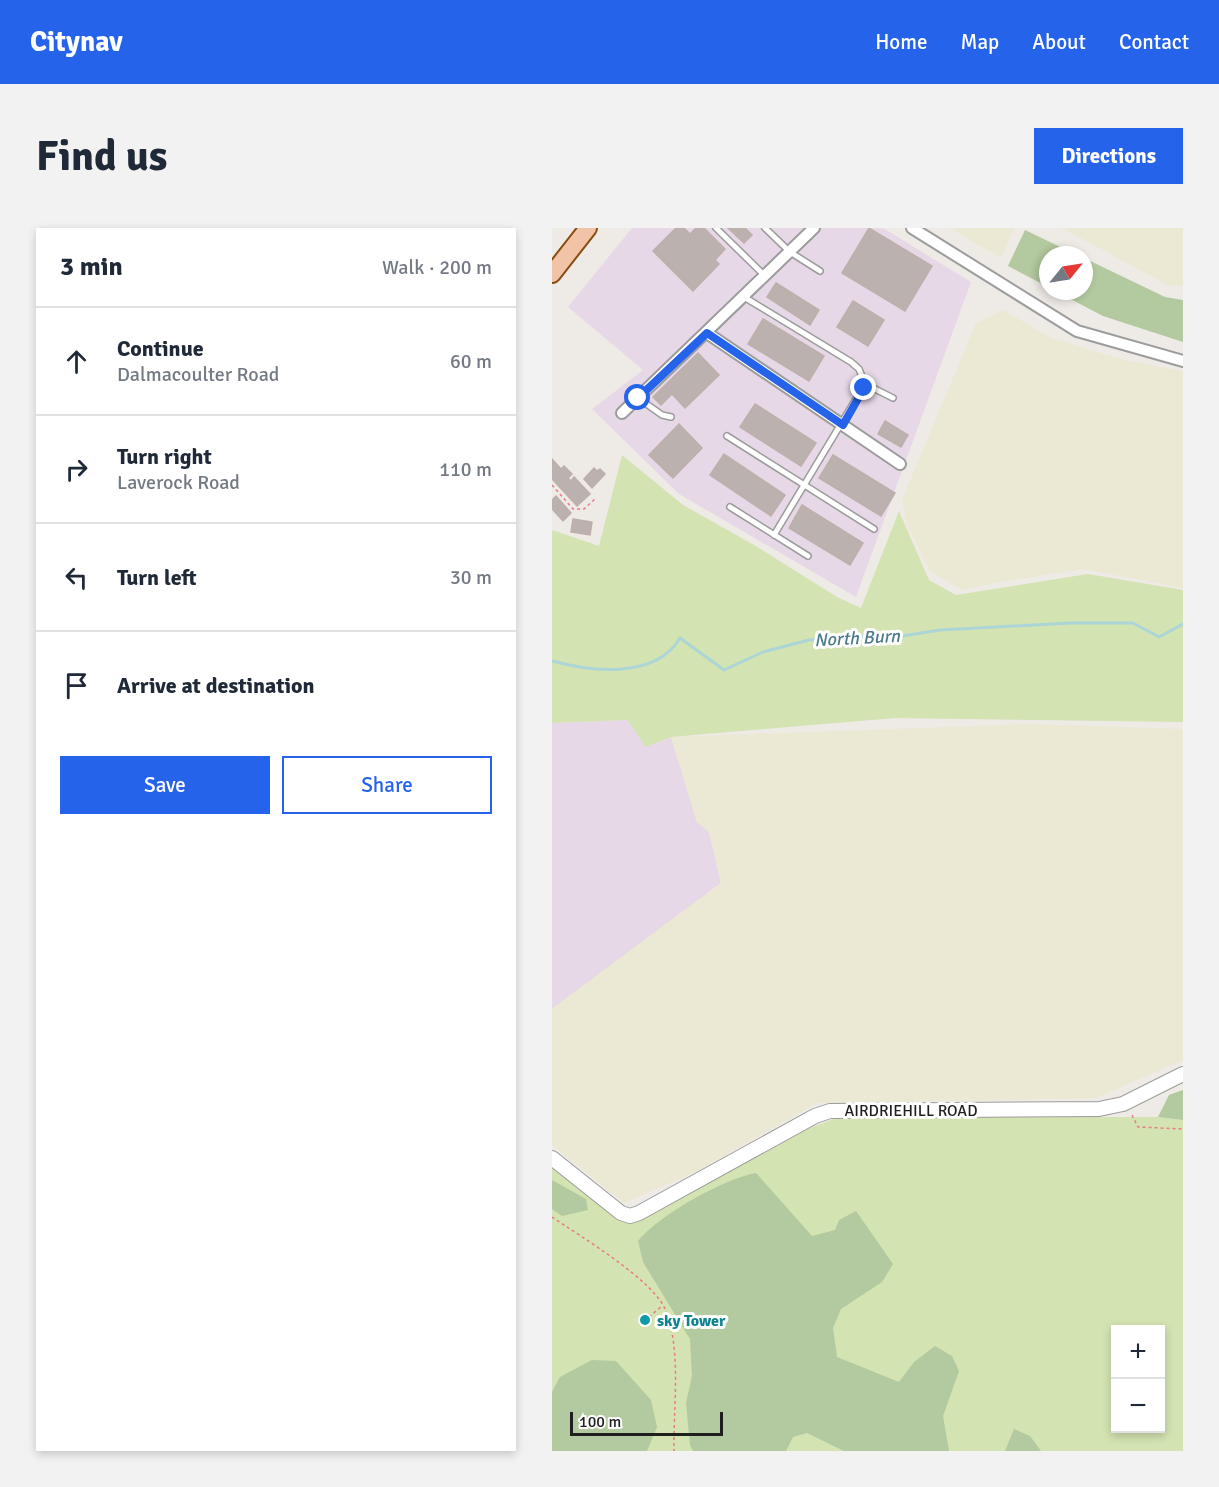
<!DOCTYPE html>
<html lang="en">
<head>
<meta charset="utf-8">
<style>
	:root { --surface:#fff; --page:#f2f2f3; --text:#1f2937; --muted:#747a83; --line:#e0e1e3; --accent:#2563eb }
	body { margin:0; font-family:Signika,sans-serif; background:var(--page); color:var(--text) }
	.controls { position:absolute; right:18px; bottom:18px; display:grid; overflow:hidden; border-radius:0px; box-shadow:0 3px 9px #0003 }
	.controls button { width:54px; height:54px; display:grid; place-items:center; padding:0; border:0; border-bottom:2px solid var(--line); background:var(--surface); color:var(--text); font:30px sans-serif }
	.compass { position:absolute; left:487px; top:18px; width:54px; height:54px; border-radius:50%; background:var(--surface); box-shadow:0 3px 9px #0003; rotate:60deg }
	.scale { position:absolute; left:18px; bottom:15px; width:153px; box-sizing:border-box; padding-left:6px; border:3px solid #1f1f1f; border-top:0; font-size:16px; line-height:21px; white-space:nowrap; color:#1f1f1f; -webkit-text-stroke:4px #fff; paint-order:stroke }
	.stop { position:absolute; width:18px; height:18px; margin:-14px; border:4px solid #2563eb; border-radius:50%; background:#fff }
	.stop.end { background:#2563eb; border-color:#fff; box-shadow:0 2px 6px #0008 }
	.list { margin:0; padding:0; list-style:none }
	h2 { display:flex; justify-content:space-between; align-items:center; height:78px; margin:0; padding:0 24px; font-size:26px }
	h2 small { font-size:20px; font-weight:400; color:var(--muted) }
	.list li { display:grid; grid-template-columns:39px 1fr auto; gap:18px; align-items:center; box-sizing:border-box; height:108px; padding:0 24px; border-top:2px solid var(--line) }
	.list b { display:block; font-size:22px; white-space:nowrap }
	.list p { margin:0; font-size:20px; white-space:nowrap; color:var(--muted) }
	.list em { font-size:20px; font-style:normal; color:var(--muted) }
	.actions { display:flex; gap:12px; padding:18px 24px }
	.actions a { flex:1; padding:14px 0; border:2px solid var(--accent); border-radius:0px; text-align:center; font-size:21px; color:var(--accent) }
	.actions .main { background:var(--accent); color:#fff }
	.icon { flex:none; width:33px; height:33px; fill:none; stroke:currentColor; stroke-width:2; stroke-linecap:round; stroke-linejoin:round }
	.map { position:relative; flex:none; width:631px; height:1223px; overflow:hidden; border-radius:0px }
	header { display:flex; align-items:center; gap:36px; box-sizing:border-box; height:84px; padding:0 30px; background:var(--accent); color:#fff }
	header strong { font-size:28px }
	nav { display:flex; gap:33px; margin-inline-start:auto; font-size:21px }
	.intro { display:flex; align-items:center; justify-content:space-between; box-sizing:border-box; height:144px; padding:0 36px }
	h1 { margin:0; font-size:42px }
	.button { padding:15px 27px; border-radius:0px; background:var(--accent); color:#fff; font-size:21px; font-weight:700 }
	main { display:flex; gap:36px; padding:0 36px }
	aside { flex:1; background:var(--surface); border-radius:0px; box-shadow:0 3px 9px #0003 }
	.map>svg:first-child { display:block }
</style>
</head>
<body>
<header>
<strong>Citynav</strong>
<nav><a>Home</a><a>Map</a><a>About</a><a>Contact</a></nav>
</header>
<div class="intro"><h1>Find us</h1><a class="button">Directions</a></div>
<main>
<aside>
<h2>3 min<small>Walk · 200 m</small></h2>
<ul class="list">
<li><svg class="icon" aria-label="ahead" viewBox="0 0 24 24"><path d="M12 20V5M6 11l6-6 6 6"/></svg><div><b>Continue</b><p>Dalmacoulter Road</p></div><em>60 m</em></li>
<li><svg class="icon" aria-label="right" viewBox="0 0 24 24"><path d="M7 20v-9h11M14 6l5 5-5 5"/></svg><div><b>Turn right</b><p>Laverock Road</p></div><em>110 m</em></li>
<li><svg class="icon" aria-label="left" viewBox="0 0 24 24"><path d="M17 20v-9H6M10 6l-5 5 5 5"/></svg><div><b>Turn left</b></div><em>30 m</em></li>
<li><svg class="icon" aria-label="arrive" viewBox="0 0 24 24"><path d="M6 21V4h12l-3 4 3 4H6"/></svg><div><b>Arrive at destination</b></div></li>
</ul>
<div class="actions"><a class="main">Save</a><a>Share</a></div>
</aside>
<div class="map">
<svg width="631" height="1223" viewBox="0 0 631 1223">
	<rect width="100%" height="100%" fill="#eeeae6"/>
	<g fill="#e7d8e7">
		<polygon points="80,0 331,0 419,54 304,369 127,266 40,181 91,142 16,79"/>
		<polygon points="75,492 94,519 119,509 145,594 157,604 169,655 0,781 0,495"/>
	</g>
	<g fill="#ebe8d3">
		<polygon points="398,0 462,0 449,30"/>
		<polygon points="510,0 631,0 631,58 616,57"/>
		<polygon points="451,82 499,110 572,132 631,143 631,360 531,341 441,355 411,362 378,343 354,294 350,272 424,95"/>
		<polygon points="477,496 631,501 631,832 544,870 265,875 145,943 72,975 0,917 0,781 169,655 157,604 145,594 119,509"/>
	</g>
	<g fill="#d3e3b1" fill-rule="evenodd">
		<polygon points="70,227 131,277 202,317 285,369 309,380 347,283 377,352 404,367 536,346 631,362 631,494 343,490 119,509 94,519 75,492 0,495 0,302 47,318"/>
		<path d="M288,889H606L631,892V1223H0V937L73,993H88L251,902ZM564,1102H608V1200H564Z"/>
	</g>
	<g fill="#b3c99f">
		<polygon points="473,2 525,27 496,27 496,59 456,38"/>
		<polygon points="532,30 613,69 631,72 631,114 551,88 503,63 532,63"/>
		<polygon points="631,862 631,892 606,889 617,867"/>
		<path d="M204,945L260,1008L283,1002L287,992L304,983L341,1036L330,1054L289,1081L281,1100L285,1129L347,1154L362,1134L383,1118L400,1128L407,1143L391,1188L397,1223H292L255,1205L241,1209L234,1223H141L138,1217L134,1175L140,1148L138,1111L91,1034L86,1013C107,987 171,951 204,945Z"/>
		<polygon points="0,952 34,971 36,982 10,988 0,981"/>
		<polygon points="40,1132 64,1133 99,1172 105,1199 95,1223 0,1223 0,1164 8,1149"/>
		<polygon points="462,1201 478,1208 489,1223 453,1223"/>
	</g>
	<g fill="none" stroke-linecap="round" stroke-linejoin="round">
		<path stroke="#abd5d7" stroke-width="3" d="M0,433C40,444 104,451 128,410L172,442L211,424L257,412L304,408L338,410L388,402L519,395H581L607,409L631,396"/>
	</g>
	<g fill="#bbb2af" stroke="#beafaa" stroke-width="1.5">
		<polygon points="124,0 132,0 138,6 144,0 152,0 173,21 163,32 167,36 141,63 101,23"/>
		<polygon points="176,0 193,0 200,7 192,15"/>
		<polygon points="317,0 380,38 353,83 290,45"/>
		<polygon points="224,55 267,82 258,97 215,69"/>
		<polygon points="301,73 332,92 316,118 285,99"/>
		<polygon points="211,91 272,128 257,153 196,116"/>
		<polygon points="146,125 167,147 133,180 120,166 109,177 101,169"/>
		<polygon points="203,176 264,215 249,238 188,199"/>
		<polygon points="333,193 356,207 349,219 326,206"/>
		<polygon points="127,196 150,220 121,250 97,227"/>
		<polygon points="172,226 233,267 219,288 158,247"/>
		<polygon points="281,227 343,265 329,288 267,250"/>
		<polygon points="0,231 9,241 12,238 20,246 16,250 19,253 22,249 38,266 25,278 0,251"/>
		<polygon points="42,240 45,243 48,241 53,246 40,260 32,251"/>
		<polygon points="4,268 19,285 11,293 0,281 0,272"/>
		<polygon points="250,277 311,315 298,337 237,300"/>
		<polygon points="21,291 40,294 38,307 19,304"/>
	</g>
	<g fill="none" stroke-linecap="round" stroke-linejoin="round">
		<defs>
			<g id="service">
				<polyline points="164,0 213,48"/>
				<polyline points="213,0 238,24 268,43"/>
				<polyline points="192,69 299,134 307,141 313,156 222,307"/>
				<polyline points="313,156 341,170"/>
				<polyline points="86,170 110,187 119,189"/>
				<polyline points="175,208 322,301"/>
				<polyline points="178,279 256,328"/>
			</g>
			<g id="minor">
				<polyline points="360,0 525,103 631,133"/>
				<polyline points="155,105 348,236"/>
				<polyline points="70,185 262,0"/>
			</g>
			<polyline id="tertiary" points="0,930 69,985 78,988 87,985 263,888 278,883 547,881 571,876 631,846"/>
			<polyline id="primary" points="0,46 36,0"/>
		</defs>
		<use href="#service" stroke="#9c9c9c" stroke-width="8"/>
		<use href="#minor" stroke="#9c9c9c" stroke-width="14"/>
		<use href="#tertiary" stroke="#9c9c9c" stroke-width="16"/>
		<use href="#primary" stroke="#894b10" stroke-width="20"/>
		<g stroke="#ea7b83" stroke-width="1.5" stroke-dasharray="3 3" stroke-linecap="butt">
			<polyline points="0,257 21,281 32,281 44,270"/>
			<polyline points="580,887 586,899 631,901"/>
			<path d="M0,989C28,1008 101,1052 113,1081C130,1121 121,1180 122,1223"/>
			<polyline points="97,1089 110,1078"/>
		</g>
		<use href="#service" stroke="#fff" stroke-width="5"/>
		<use href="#minor" stroke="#fff" stroke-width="10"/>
		<use href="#tertiary" stroke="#fff" stroke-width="14"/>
		<use href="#primary" stroke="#f2c4a7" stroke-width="16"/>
	</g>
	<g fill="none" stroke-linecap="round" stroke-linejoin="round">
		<polyline stroke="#2563eb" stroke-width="8" points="86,170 155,105 291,197 312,160"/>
	</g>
	<circle fill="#0f9aa8" stroke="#fff" stroke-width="2" cx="93" cy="1092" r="6"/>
	<g text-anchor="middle" stroke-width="6" stroke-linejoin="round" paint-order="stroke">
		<g font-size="16" fill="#1f1f1f" stroke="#fff">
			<text x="359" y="888">AIRDRIEHILL ROAD</text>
		</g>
		<g font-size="16" font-weight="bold" fill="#0d838f" stroke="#fff" text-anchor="start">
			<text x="105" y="1098">sky Tower</text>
		</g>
		<g font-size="18" font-style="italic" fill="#4b798e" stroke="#fff">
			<text transform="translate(305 410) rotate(-3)" y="6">North Burn</text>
		</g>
	</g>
</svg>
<div class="controls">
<button>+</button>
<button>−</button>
</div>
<svg class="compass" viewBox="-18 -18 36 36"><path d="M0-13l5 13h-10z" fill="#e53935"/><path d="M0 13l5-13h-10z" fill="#747a83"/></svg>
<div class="scale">100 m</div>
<div class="stop" style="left:86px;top:170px"></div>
<div class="stop end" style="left:312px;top:160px"></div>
</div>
</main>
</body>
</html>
